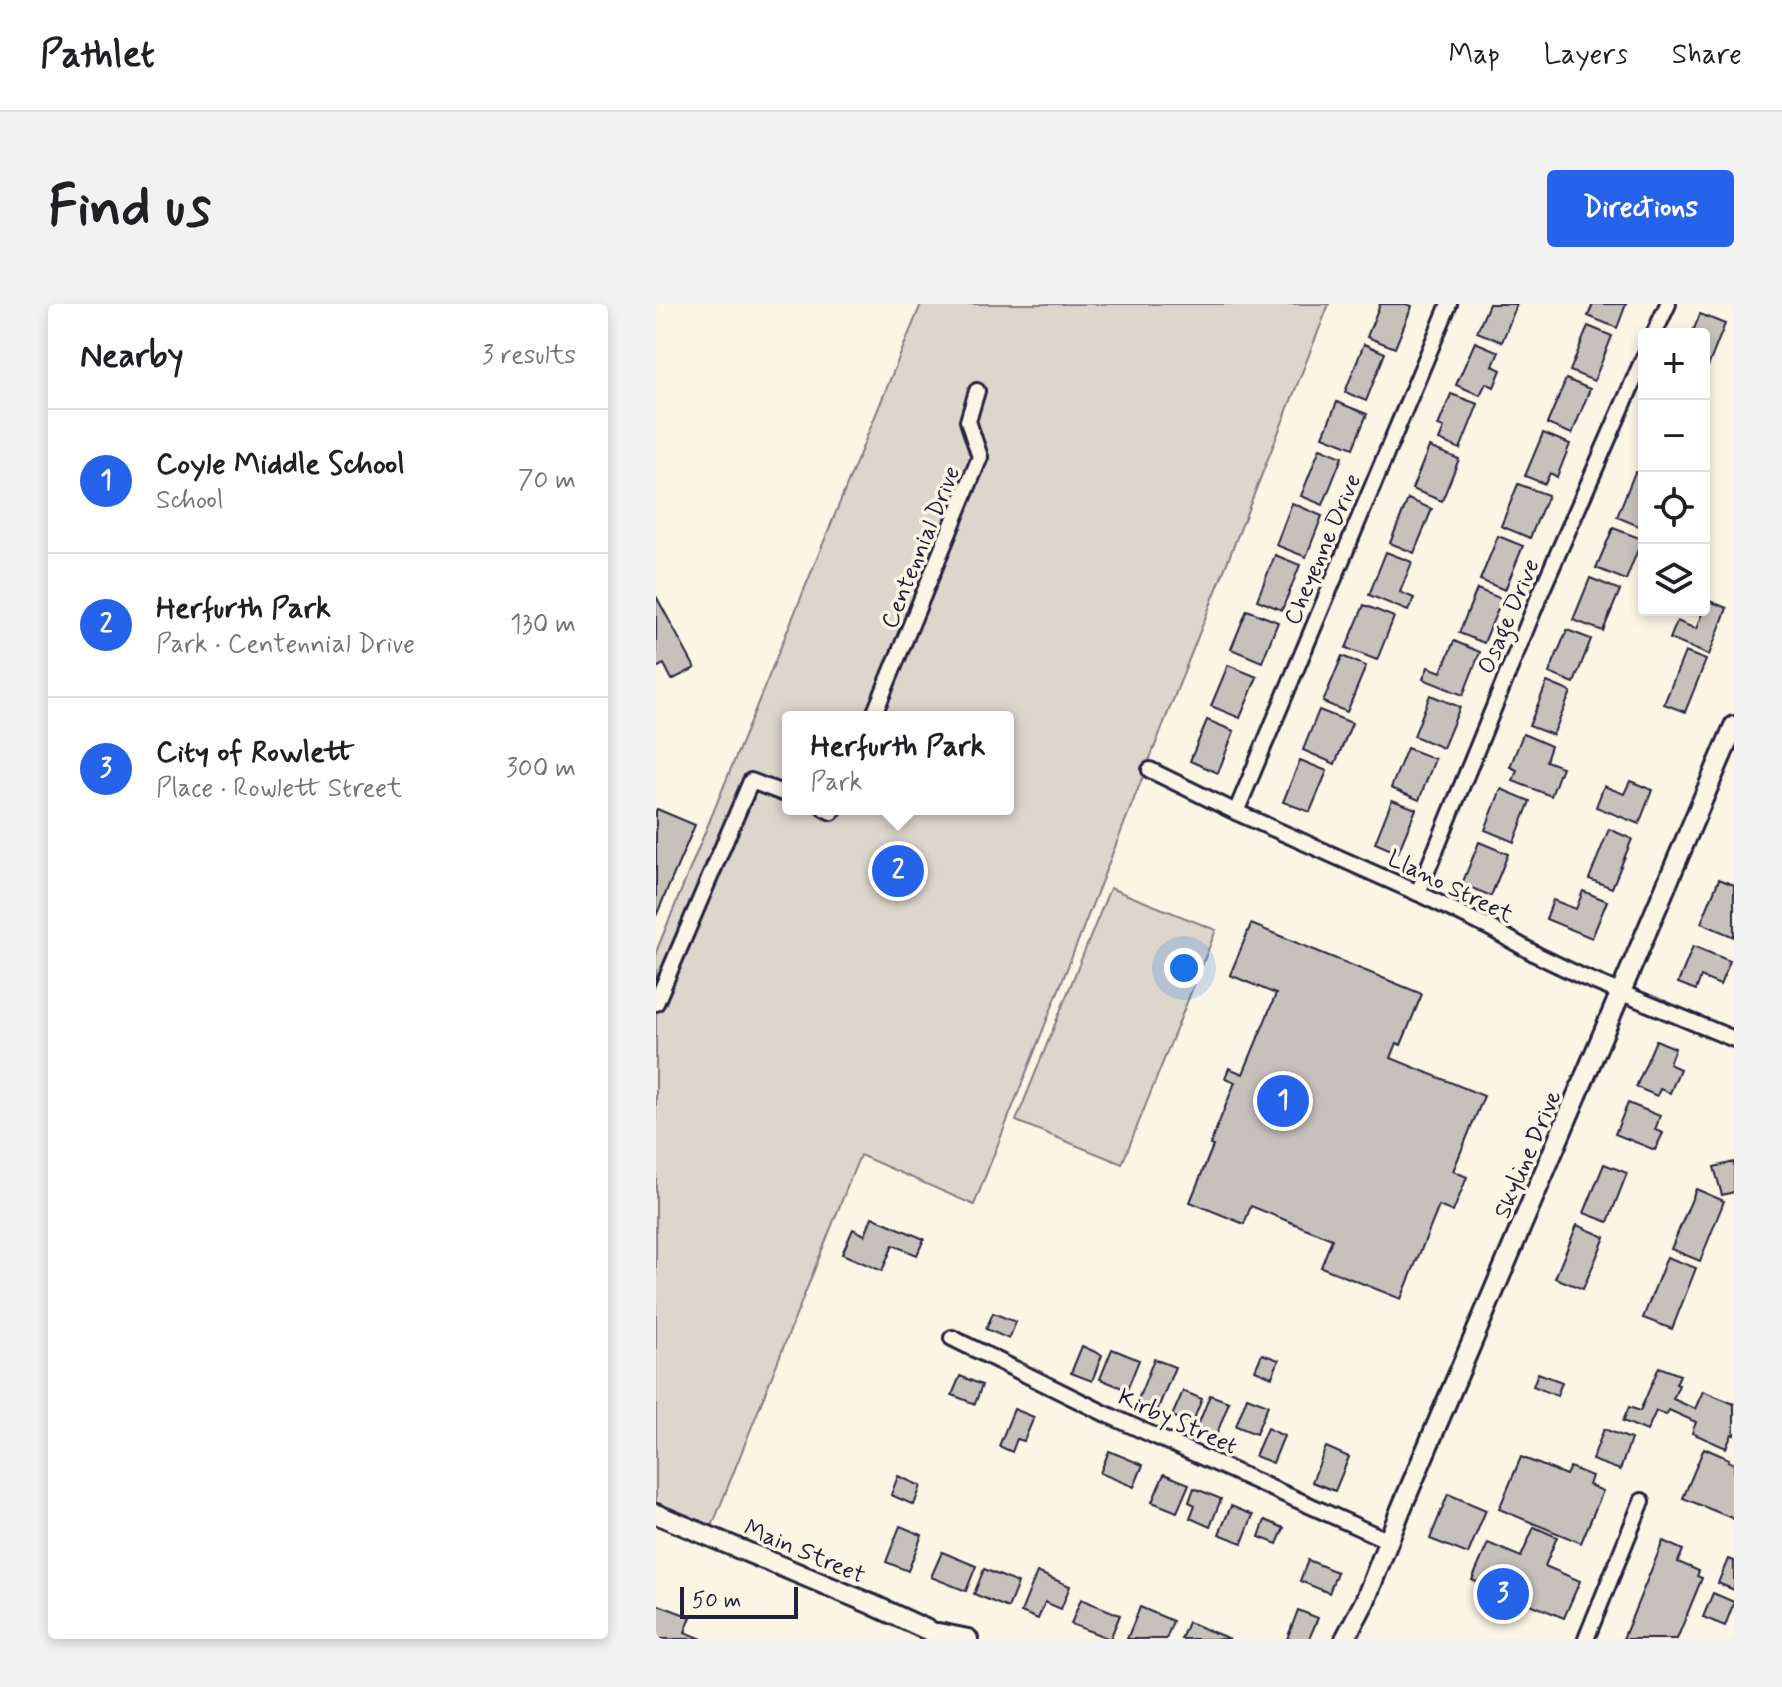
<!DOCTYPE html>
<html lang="en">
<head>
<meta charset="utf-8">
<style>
	:root { --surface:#fff; --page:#f2f2f2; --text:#202124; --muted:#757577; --line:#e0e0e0; --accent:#2563eb }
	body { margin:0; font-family:Mynerve,sans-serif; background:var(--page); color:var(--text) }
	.controls { position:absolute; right:24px; top:24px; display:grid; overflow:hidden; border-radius:8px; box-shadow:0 4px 12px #0003 }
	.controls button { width:72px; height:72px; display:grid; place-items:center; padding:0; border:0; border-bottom:2px solid var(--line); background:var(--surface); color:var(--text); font:40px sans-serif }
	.scale { position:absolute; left:24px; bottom:20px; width:118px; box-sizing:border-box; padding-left:8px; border:4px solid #22223b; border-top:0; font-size:22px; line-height:28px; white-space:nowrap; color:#22223b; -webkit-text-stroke:6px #fcf5e5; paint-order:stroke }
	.you { position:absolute; left:528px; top:664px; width:28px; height:28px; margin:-20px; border:6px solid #fff; border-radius:50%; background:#1a73e8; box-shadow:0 0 0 12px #1a73e833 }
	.badge { display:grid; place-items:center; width:52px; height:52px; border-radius:50%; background:var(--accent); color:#fff; font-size:26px; font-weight:700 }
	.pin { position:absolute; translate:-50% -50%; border:4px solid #fff; box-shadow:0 2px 8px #0006 }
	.popup { position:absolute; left:126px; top:407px; width:232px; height:104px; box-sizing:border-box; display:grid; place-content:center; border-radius:8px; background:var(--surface); filter:drop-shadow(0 2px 6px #0005); font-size:26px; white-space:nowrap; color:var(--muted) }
	.popup b { font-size:30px; color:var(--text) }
	.popup::after { content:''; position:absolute; left:50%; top:100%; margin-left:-16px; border:16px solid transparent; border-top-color:var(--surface) }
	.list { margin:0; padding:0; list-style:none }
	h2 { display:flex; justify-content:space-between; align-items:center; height:104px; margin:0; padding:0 32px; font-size:34px }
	h2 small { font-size:26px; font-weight:400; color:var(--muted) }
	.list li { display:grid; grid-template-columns:52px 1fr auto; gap:24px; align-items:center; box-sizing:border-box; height:144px; padding:0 32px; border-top:2px solid var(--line) }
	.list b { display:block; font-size:30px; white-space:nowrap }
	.list p { margin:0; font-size:26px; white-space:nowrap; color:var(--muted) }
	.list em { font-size:26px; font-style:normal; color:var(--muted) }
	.icon { flex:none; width:44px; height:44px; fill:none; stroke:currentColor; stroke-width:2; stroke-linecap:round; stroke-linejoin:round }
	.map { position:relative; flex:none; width:1078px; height:1335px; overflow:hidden; border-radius:8px }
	header { display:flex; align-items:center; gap:48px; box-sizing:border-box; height:112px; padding:0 40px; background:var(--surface); border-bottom:2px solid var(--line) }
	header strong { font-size:38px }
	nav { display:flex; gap:44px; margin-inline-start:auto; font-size:28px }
	.intro { display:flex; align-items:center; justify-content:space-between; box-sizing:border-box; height:192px; padding:0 48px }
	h1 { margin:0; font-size:56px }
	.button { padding:20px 36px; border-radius:8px; background:var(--accent); color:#fff; font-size:28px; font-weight:700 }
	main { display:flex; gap:48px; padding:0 48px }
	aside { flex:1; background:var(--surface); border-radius:8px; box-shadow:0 4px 12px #0003 }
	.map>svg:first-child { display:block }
</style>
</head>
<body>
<header>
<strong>Pathlet</strong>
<nav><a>Map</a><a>Layers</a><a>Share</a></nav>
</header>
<div class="intro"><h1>Find us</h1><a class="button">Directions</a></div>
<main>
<aside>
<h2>Nearby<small>3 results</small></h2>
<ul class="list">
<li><span class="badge">1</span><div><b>Coyle Middle School</b><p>School</p></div><em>70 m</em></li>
<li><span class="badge">2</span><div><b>Herfurth Park</b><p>Park · Centennial Drive</p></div><em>130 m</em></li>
<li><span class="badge">3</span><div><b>City of Rowlett</b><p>Place · Rowlett Street</p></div><em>300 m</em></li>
</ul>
</aside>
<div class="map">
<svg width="1078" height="1335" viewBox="0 0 1078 1335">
	<rect width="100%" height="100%" fill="#fcf5e5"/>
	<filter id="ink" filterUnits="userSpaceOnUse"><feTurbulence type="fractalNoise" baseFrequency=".0125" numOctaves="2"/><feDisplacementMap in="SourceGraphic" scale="16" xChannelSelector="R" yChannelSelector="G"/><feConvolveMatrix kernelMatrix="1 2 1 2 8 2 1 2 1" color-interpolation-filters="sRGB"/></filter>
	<g filter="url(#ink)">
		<g fill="#dcd6cc" stroke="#7f7c84" stroke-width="2" fill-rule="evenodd">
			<path d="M265,0H673L318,901L204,851L55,1225L0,1204V648ZM132,413H352V505H132Z"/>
			<polygon points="454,584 560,626 466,860 360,817"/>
		</g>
		<g fill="#c6c1bb" stroke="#22223b" stroke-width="2">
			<polygon points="724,0 750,0 756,2 739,44 711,33"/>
			<polygon points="833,0 861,0 846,38 821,28"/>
			<polygon points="937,0 970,0 961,24 932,12"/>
			<polygon points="1044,10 1069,20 1051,65 1048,64 1048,30 1036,30"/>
			<polygon points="932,22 956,32 938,77 914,67"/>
			<polygon points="819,38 843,48 837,62 845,66 838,83 830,79 824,91 800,81"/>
			<polygon points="708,40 729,49 710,97 689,88"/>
			<polygon points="910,75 934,85 916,130 891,120"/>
			<polygon points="795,90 822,100 804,145 783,136 788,124 782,122"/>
			<polygon points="681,98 711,110 697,144 667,132"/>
			<polygon points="887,129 914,140 901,173 894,169 889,180 869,172"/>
			<polygon points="773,143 803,155 786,197 756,185"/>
			<polygon points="664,144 686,153 667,201 645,192"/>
			<polygon points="979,168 988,172 988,216 985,223 961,213"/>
			<polygon points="862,180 892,191 874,234 845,222"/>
			<polygon points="752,195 776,205 758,249 734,239"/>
			<polygon points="636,199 666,212 650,253 620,241"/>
			<polygon points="957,224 986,235 970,276 940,264"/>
			<polygon points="842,232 867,242 849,286 824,276"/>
			<polygon points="730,248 756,258 744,288 758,294 752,307 713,291"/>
			<polygon points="619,251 644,261 626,306 601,296"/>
			<polygon points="934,274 964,286 947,327 917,316"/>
			<polygon points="821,285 846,295 828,339 803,329"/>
			<polygon points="0,292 39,364 16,376 8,360 0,364"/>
			<polygon points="1051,296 1071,304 1053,351 1014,335 1021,317 1040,325"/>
			<polygon points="708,301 738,313 721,356 690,344"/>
			<polygon points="591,306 622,318 606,358 575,345"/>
			<polygon points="911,326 935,335 918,379 893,369"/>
			<polygon points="798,337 824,348 807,391 767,375 772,363 785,368"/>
			<polygon points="1029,348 1050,356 1029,408 1008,400"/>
			<polygon points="686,352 710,362 691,408 667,398"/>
			<polygon points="572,361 601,373 584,414 555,402"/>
			<polygon points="891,378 915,388 897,431 873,422"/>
			<polygon points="774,391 804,403 787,444 758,432"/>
			<polygon points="663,406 696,419 679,460 647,446"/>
			<polygon points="551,416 578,427 562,469 534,457"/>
			<polygon points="867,430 895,442 890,457 906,463 895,492 857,477 861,466 854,463"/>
			<polygon points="751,444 779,455 763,496 735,484"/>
			<polygon points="644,456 671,467 654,508 627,498"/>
			<polygon points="974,477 996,486 983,520 940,503 948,482 968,490"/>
			<polygon points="845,485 874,497 858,538 829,526"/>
			<polygon points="736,496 760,505 742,549 719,539"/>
			<polygon points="1,505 39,521 0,612 0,507"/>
			<polygon points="953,525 976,535 956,584 933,575"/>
			<polygon points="823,538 852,550 835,592 806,580"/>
			<polygon points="1063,575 1078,581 1078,633 1045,619"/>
			<polygon points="927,587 951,597 936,634 890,615 897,596 920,605"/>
			<polygon points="595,620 766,690 745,741 741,739 735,754 828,792 797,867 811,873 797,908 783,902 745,995 665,963 676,935 595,902 588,920 534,898 557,842 554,841 579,778 569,774 573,764 587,770 620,690 574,671"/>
			<polygon points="1037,642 1074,657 1064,681 1045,673 1040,686 1022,679"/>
			<polygon points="1000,736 1019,744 1013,760 1024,765 1014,789 1004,785 1001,792 980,783"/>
			<polygon points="972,799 1004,812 999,826 1007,829 999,846 959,830"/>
			<polygon points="1078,858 1078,888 1066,891 1058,863"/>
			<polygon points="948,860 971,869 952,918 928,909"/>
			<polygon points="1040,885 1068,897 1044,957 1015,945"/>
			<polygon points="216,913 268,935 261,951 237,941 226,967 186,950 197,925 209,931"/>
			<polygon points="921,921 949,933 927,985 899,974"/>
			<polygon points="1011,953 1040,964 1016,1025 987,1014"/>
			<polygon points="337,1009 360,1018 353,1035 330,1025"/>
			<polygon points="426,1042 446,1051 436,1077 415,1069"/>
			<polygon points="456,1045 483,1056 471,1086 444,1075"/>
			<polygon points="606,1050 623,1056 616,1073 599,1066"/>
			<polygon points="498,1055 519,1063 501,1107 481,1098"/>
			<polygon points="1003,1063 1024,1071 1020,1080 1023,1081 1017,1095 1039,1105 1047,1087 1078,1100 1078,1131 1076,1130 1070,1144 1036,1129 1040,1118 1013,1106 1010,1111 1000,1107 991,1127 967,1117 973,1103 984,1107"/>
			<polygon points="882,1069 906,1078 901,1092 877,1082"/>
			<polygon points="304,1072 326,1081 319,1100 296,1091"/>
			<polygon points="527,1087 546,1095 536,1120 516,1112"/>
			<polygon points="554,1091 573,1098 560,1132 541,1124"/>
			<polygon points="591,1093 612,1101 600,1130 580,1122"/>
			<polygon points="358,1105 378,1113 368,1137 361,1135 356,1148 343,1142"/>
			<polygon points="611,1124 628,1132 617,1159 599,1152"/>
			<polygon points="948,1125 975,1135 964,1166 936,1156"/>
			<polygon points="670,1143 693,1153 679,1187 656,1178"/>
			<polygon points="1048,1144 1073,1155 1072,1157 1078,1160 1078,1215 1027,1194"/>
			<polygon points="453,1147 487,1161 478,1183 444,1169"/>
			<polygon points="865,1153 910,1171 914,1163 936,1172 933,1181 947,1187 925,1239 843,1205"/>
			<polygon points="508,1170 533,1180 521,1208 496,1198"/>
			<polygon points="242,1172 265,1182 258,1201 235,1191"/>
			<polygon points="538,1184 565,1195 554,1223 534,1214 539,1201 533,1198"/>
			<polygon points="792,1190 830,1206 812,1250 774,1235"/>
			<polygon points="575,1202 597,1211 586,1239 563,1230"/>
			<polygon points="609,1216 628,1224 621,1240 603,1233"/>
			<polygon points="244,1222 266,1231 252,1267 230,1258"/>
			<polygon points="878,1223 901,1233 889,1262 924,1277 908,1314 816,1276 832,1239 865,1253"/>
			<polygon points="1007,1237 1027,1246 1022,1258 1043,1267 1041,1272 1046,1274 1021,1335 967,1335"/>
			<polygon points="286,1248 320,1262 310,1287 275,1273"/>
			<polygon points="1072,1255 1078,1257 1078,1286 1062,1279"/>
			<polygon points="652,1256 681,1268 673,1289 644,1277"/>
			<polygon points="328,1265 362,1279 352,1304 318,1290"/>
			<polygon points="381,1268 414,1282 405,1305 389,1298 382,1315 365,1308"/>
			<polygon points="1057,1289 1078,1298 1069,1322 1047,1313"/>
			<polygon points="425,1295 464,1311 454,1335 415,1320"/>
			<polygon points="0,1300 35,1313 29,1328 46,1335 0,1335"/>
			<polygon points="484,1303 517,1317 510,1335 471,1335"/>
			<polygon points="642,1306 662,1314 653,1335 631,1335"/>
			<polygon points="532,1318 574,1335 525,1335"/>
		</g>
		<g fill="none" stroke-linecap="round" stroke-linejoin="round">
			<defs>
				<g id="street">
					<polyline points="998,30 1012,0"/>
					<polyline points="217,413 324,153 312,117 321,87"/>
					<polyline points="494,466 580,508 762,589 836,625 881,651 927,673 1078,735"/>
					<polyline points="169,505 176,508 178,505"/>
					<polyline points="580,508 793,0"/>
					<polyline points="762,589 885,288 988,53"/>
					<polyline points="0,699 95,477 132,491"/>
					<polyline points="296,1034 450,1110 733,1237"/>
					<polyline points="930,1335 986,1197"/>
				</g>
				<g id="secondary">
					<polyline points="0,1210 215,1300 291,1335"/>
					<polyline points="282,1329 312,1335"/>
					<polyline points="689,1335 709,1297 745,1205 1078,422"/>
				</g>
			</defs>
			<use href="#street" stroke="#22223b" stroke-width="20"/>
			<use href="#secondary" stroke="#22223b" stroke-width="24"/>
			<use href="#street" stroke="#fcf5e5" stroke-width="14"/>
			<use href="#secondary" stroke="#fcf5e5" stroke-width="18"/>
		</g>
	</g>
	<g text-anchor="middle" stroke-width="7" stroke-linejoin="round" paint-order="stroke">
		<g font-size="24" fill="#22223b" stroke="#fcf5e5">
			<text transform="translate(264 243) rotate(-68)" y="8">Centennial Drive</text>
			<text transform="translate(666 245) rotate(-67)" y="8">Cheyenne Drive</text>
			<text transform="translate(852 312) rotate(-67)" y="8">Osage Drive</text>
			<text transform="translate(795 582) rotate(26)" y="8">Llano Street</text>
			<text transform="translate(871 850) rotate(-67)" y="8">Skyline Drive</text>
			<text transform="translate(522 1117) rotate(24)" y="8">Kirby Street</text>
			<text transform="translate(149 1247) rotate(23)" y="8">Main Street</text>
		</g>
	</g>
</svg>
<div class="controls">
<button>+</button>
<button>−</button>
<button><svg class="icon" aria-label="locate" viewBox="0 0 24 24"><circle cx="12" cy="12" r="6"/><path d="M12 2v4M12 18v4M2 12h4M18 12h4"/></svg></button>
<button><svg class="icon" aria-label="layers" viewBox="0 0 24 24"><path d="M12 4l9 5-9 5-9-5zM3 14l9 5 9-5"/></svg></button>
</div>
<div class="scale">50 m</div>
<div class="you"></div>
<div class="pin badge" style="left:627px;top:797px">1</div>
<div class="pin badge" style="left:242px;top:567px">2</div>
<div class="popup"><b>Herfurth Park</b>Park</div>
<div class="pin badge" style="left:847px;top:1290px">3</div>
</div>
</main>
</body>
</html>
